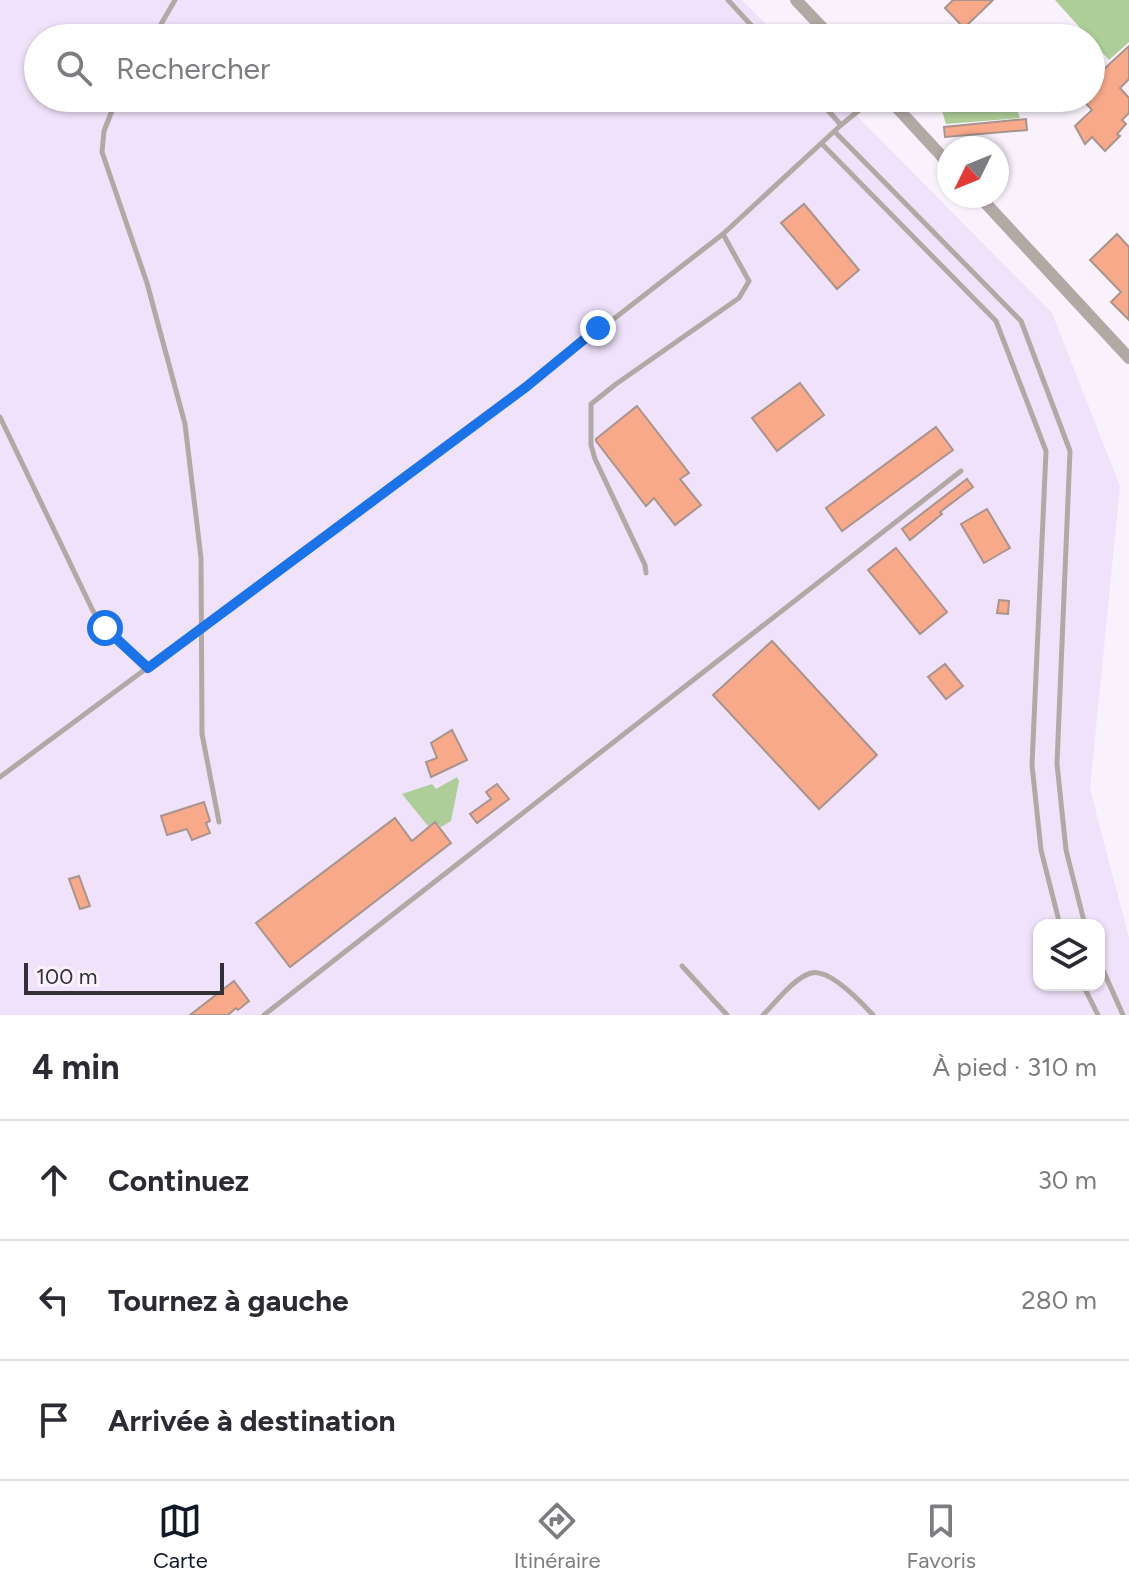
<!DOCTYPE html>
<html lang="fr">
<head>
<meta charset="utf-8">
<style>
	:root { --surface:#fff; --page:#f2f2f3; --text:#2b2b33; --muted:#7c7c81; --line:#e1e1e2; --accent:#111827 }
	body { margin:0; font-family:Figtree,sans-serif; background:var(--page); color:var(--text) }
	.controls { position:absolute; right:24px; bottom:24px; display:grid; overflow:hidden; border-radius:16px; box-shadow:0 2px 6px #0004 }
	.controls button { width:72px; height:72px; display:grid; place-items:center; padding:0; border:0; border-bottom:2px solid var(--line); background:var(--surface); color:var(--text); font:40px sans-serif }
	.compass { position:absolute; left:937px; top:136px; width:72px; height:72px; border-radius:50%; background:var(--surface); box-shadow:0 2px 6px #0004; rotate:227deg }
	.scale { position:absolute; left:24px; bottom:20px; width:200px; box-sizing:border-box; padding-left:8px; border:4px solid #343037; border-top:0; font-size:22px; line-height:28px; white-space:nowrap; color:#343037; -webkit-text-stroke:6px #f9f2fd; paint-order:stroke }
	.stop { position:absolute; width:24px; height:24px; margin:-18px; border:6px solid #1a73e8; border-radius:50%; background:#fff }
	.stop.end { background:#1a73e8; border-color:#fff; box-shadow:0 2px 8px #0008 }
	.list { margin:0; padding:0; list-style:none }
	h2 { display:flex; justify-content:space-between; align-items:center; height:104px; margin:0; padding:0 32px; font-size:34px }
	h2 small { font-size:26px; font-weight:400; color:var(--muted) }
	.list li { display:grid; grid-template-columns:52px 1fr auto; gap:24px; align-items:center; box-sizing:border-box; height:120px; padding:0 32px; border-top:2px solid var(--line) }
	.list b { display:block; font-size:30px; white-space:nowrap }
	.list em { font-size:26px; font-style:normal; color:var(--muted) }
	.icon { flex:none; width:44px; height:44px; fill:none; stroke:currentColor; stroke-width:2; stroke-linecap:round; stroke-linejoin:round }
	.map { position:relative; flex:none; width:1129px; height:1015px; overflow:hidden }
	.search { position:absolute; background:var(--surface); box-shadow:0 2px 6px #0004; left:24px; right:24px; top:24px; height:88px; display:flex; align-items:center; gap:20px; box-sizing:border-box; padding:0 28px; border-radius:44px; color:var(--muted); font-size:30px }
	.sheet { height:464px; background:var(--surface) }
	nav { display:flex; justify-content:space-around; align-items:center; box-sizing:border-box; height:112px; border-top:2px solid var(--line); background:var(--surface); font-size:22px; color:var(--muted) }
	nav a { display:grid; justify-items:center; gap:4px }
	nav .on { color:var(--accent) }
	.map>svg:first-child { display:block }
</style>
</head>
<body>
<div class="map">
<svg width="1129" height="1015" viewBox="0 0 1129 1015">
	<rect width="100%" height="100%" fill="#f9f2fd"/>
	<path fill="#f0e2fb" fill-rule="evenodd" d="M0,0H742L780,38H38V98H839L1052,313L1120,486L1090,789L1129,938V1015H0ZM1039,925H1099V985H1039Z"/>
	<g fill="#aece99">
		<polygon points="1055,0 1129,0 1129,42 1109,60"/>
		<polygon points="938,98 1013,98 1020,118 946,124"/>
		<polygon points="457,777 459,781 451,821 441,827 435,821 428,826 402,794 432,784 436,789"/>
	</g>
	<g fill="#f8a98a" stroke="#a8948c" stroke-width="2">
		<polygon points="953,0 993,0 964,28 945,8"/>
		<polygon points="1129,46 1129,79 1120,88 1129,98 1129,113 1122,120 1126,124 1117,134 1120,136 1105,151 1092,137 1085,144 1075,126 1092,110 1081,98 1091,98 1091,56 1104,69"/>
		<polygon points="1026,119 1027,130 945,137 944,127"/>
		<polygon points="804,204 859,270 837,289 781,223"/>
		<polygon points="1117,234 1129,247 1129,320 1111,302 1121,292 1090,260"/>
		<polygon points="800,383 824,415 777,451 752,418"/>
		<polygon points="637,406 689,473 680,479 701,505 675,525 654,498 646,506 596,441 596,439"/>
		<polygon points="936,427 953,450 842,531 826,508"/>
		<polygon points="967,479 973,487 940,512 942,514 910,540 902,529"/>
		<polygon points="987,509 1010,548 984,563 961,524"/>
		<polygon points="896,548 947,612 920,634 868,570"/>
		<polygon points="999,600 1009,601 1008,614 997,613"/>
		<polygon points="772,641 877,755 819,809 713,695"/>
		<polygon points="945,664 963,686 946,699 928,677"/>
		<polygon points="452,730 467,760 431,777 426,762 437,758 431,743"/>
		<polygon points="497,784 509,799 477,823 470,814 491,799 486,792"/>
		<polygon points="204,802 210,821 206,823 210,833 192,840 187,829 167,835 161,816"/>
		<polygon points="395,818 412,841 435,822 451,843 290,967 256,923"/>
		<polygon points="79,876 90,906 80,909 69,879"/>
		<polygon points="234,981 249,1001 238,1010 236,1008 228,1015 190,1015"/>
	</g>
	<g fill="none" stroke-linecap="round" stroke-linejoin="round">
		<g stroke="#b2a9a5" stroke-width="5">
			<polyline points="728,0 763,38"/>
			<polyline points="153,38 175,0"/>
			<polyline points="117,98 104,131 102,152 147,283 185,424 201,558 202,734 219,822"/>
			<polyline points="817,98 841,125"/>
			<polyline points="835,132 1021,321 1070,451 1057,764 1066,850 1085,925"/>
			<polyline points="822,144 996,321 1046,451 1032,765 1041,850 1060,925"/>
			<polyline points="0,417 93,611 105,628 148,668"/>
			<polyline points="646,573 645,565 595,459 591,445 591,404 616,384 739,298 749,281 723,234"/>
			<polyline points="0,777 526,387 723,234 841,125 874,98"/>
			<polyline points="1099,961 1123,1015"/>
			<polyline points="682,966 727,1015"/>
			<polyline points="1083,985 1098,1015"/>
			<polyline points="264,1015 961,471"/>
			<path d="M763,1015C776,1002 794,978 811,973C829,968 862,1003 873,1015"/>
		</g>
		<g stroke="#b2a9a5" stroke-width="12">
			<polyline points="796,0 832,38"/>
			<polyline points="888,98 949,164"/>
			<polyline points="979,196 1129,358"/>
		</g>
	</g>
	<g fill="none" stroke-linecap="round" stroke-linejoin="round">
		<polyline stroke="#1a73e8" stroke-width="10" points="105,628 148,668 526,387 598,328"/>
	</g>
</svg>
<div class="controls">
<button><svg class="icon" aria-label="layers" viewBox="0 0 24 24"><path d="M12 4l9 5-9 5-9-5zM3 14l9 5 9-5"/></svg></button>
</div>
<svg class="compass" viewBox="-18 -18 36 36"><path d="M0-13l5 13h-10z" fill="#e53935"/><path d="M0 13l5-13h-10z" fill="#7c7c81"/></svg>
<div class="scale">100 m</div>
<div class="stop" style="left:105px;top:628px"></div>
<div class="stop end" style="left:598px;top:328px"></div>
<div class="search"><svg class="icon" aria-label="search" viewBox="0 0 24 24"><circle cx="10" cy="10" r="6"/><path d="M15 15l6 6"/></svg>Rechercher</div>
</div>
<section class="sheet">
<h2>4 min<small>À pied · 310 m</small></h2>
<ul class="list">
<li><svg class="icon" aria-label="ahead" viewBox="0 0 24 24"><path d="M12 20V5M6 11l6-6 6 6"/></svg><div><b>Continuez</b></div><em>30 m</em></li>
<li><svg class="icon" aria-label="left" viewBox="0 0 24 24"><path d="M17 20v-9H6M10 6l-5 5 5 5"/></svg><div><b>Tournez à gauche</b></div><em>280 m</em></li>
<li><svg class="icon" aria-label="arrive" viewBox="0 0 24 24"><path d="M6 21V4h12l-3 4 3 4H6"/></svg><div><b>Arrivée à destination</b></div></li>
</ul>
</section>
<nav>
<a class="on"><svg class="icon" aria-label="map" viewBox="0 0 24 24"><path d="M3 6l6-2 6 2 6-2v14l-6 2-6-2-6 2zM9 4v14M15 6v14"/></svg>Carte</a>
<a><svg class="icon" aria-label="directions" viewBox="0 0 24 24"><path d="M12 3l9 9-9 9-9-9zM9 14v-3h6M13 9l2 2-2 2"/></svg>Itinéraire</a>
<a><svg class="icon" aria-label="saved" viewBox="0 0 24 24"><path d="M7 4h10v16l-5-4-5 4z"/></svg>Favoris</a>
</nav>
</body>
</html>
